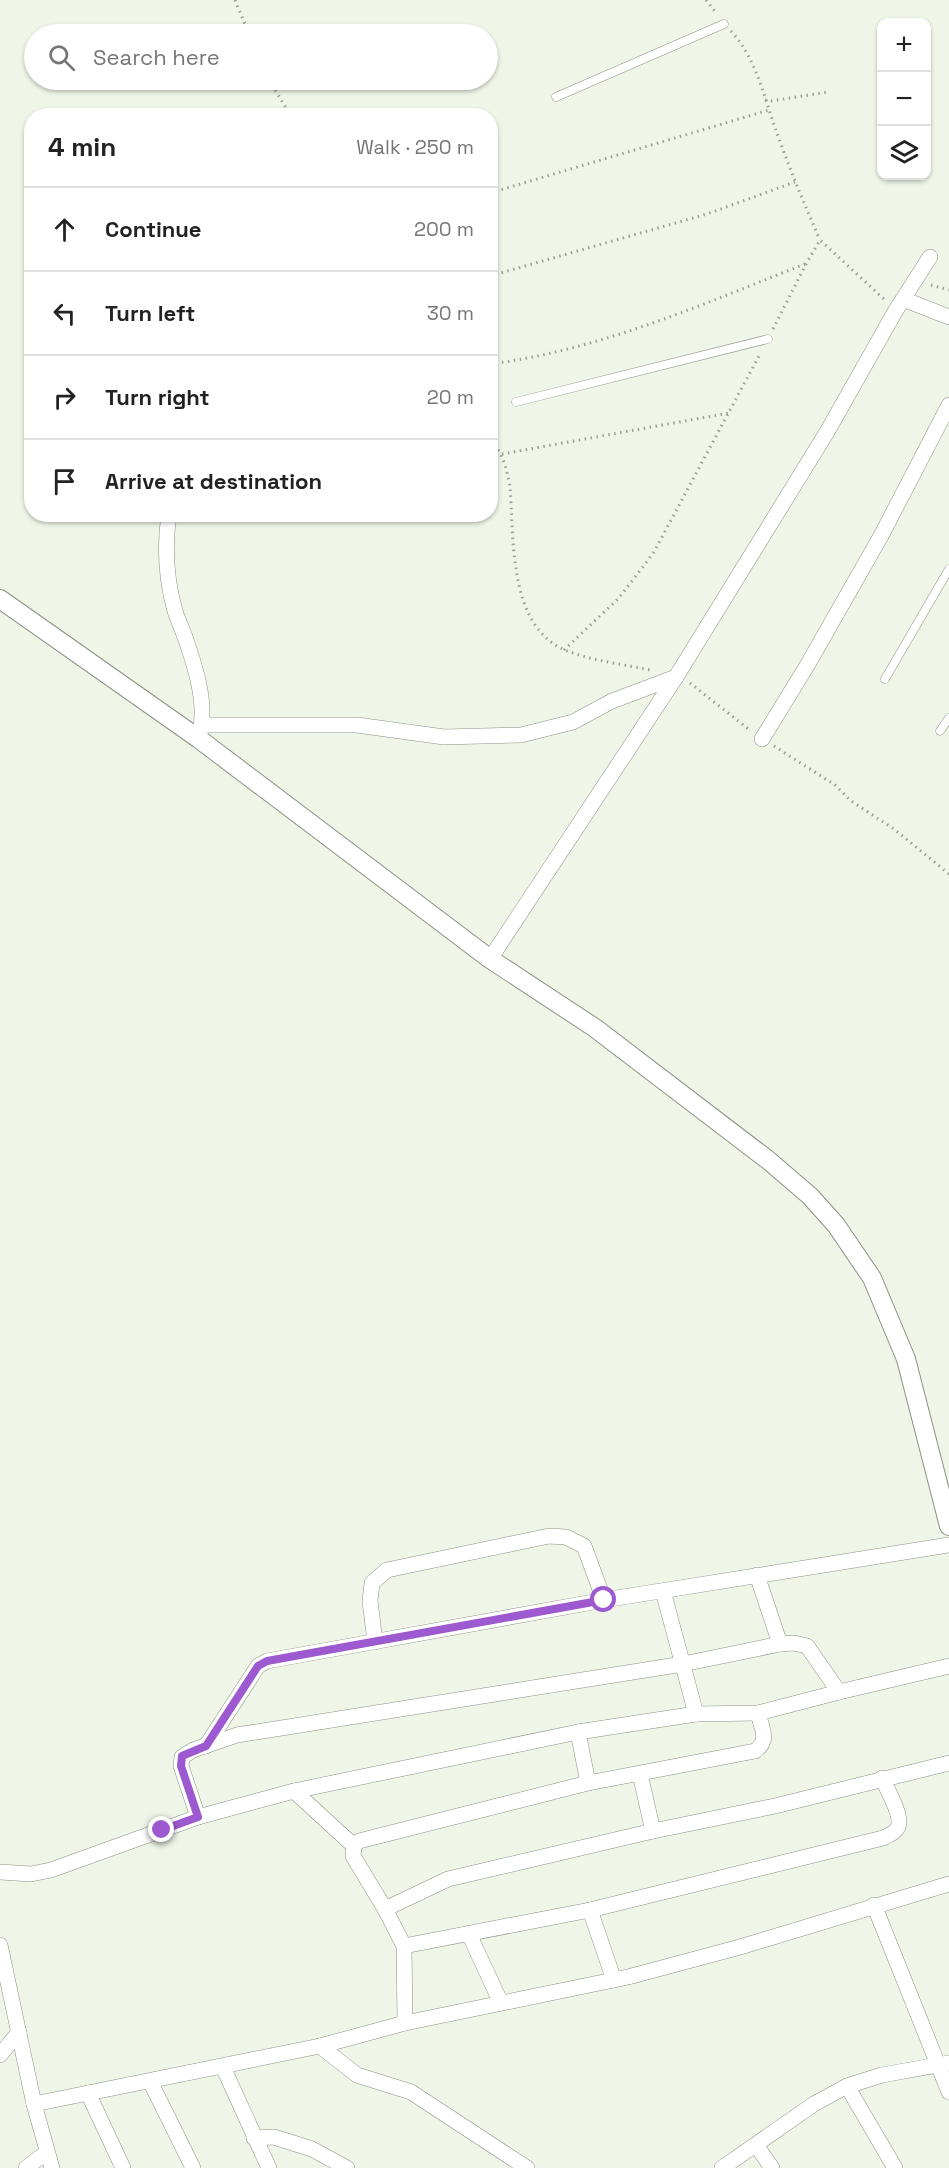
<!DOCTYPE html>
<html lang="en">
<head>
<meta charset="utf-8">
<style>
	:root { --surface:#fff; --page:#f6f6f6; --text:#222; --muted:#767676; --line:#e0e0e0 }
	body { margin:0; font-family:"Space Grotesk",sans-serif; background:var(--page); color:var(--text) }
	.controls { position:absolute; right:18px; top:18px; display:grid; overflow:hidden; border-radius:12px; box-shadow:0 2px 4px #0004 }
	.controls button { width:54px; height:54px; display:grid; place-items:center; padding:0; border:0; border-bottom:2px solid var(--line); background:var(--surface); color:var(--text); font:30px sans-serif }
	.stop { position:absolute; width:18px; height:18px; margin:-14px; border:4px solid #9d59cf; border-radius:50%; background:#fff }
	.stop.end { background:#9d59cf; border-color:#fff; box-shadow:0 2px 6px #0008 }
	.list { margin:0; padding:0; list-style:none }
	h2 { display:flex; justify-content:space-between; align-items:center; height:78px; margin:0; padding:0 24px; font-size:26px }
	h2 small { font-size:20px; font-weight:400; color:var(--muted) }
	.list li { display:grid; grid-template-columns:39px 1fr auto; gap:18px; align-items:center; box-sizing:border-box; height:84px; padding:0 24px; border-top:2px solid var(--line) }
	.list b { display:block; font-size:22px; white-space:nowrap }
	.list em { font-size:20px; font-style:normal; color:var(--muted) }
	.icon { flex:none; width:33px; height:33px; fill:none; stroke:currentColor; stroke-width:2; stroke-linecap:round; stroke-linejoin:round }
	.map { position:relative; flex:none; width:949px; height:2168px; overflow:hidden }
	.search { position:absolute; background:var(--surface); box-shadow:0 2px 4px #0004; left:24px; top:24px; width:474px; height:66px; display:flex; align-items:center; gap:15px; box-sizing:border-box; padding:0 21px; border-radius:33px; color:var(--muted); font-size:22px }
	.panel { position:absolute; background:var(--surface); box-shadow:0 2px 4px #0004; left:24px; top:108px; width:474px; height:414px; border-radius:24px }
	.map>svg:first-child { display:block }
</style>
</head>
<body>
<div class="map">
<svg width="949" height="2168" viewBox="0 0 949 2168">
	<rect width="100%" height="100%" fill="#eff6e7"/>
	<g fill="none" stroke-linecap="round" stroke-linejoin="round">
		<defs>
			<g id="service">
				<polyline points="556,97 724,24"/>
				<polyline points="516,402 768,339"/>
				<polyline points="885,679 949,569"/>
				<polyline points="940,731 949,718"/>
			</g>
			<g id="minor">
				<polyline points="903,299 949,317"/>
				<path d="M169,514C164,548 166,579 175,611C178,620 182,629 185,637C195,666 207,702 200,733"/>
				<polyline points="202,725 357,725 444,737 521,735 573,722 612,701 676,677"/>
				<polyline points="762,739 808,664 882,534 949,405"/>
				<polyline points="490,959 676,677 827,432 896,310 930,257"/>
				<polyline points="757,1575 780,1644"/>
				<polyline points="663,1591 696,1714"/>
				<polyline points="375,1642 370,1601 372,1583 387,1570 549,1536 566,1537 584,1546 604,1600"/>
				<polyline points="578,1732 588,1783"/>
				<polyline points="206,1746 258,1666 267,1661 604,1600 949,1545"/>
				<polyline points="640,1774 653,1831"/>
				<polyline points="294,1791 354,1846"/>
				<polyline points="198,1817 181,1766 182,1757 193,1750 237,1735 683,1664 780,1644 794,1643 807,1646 839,1692"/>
				<polyline points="0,1872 31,1874 51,1870 198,1817 294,1791 578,1732 696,1714 758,1713 839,1692 949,1666"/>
				<polyline points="874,1905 949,2092"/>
				<polyline points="385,1909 448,1879 653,1831 775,1806 949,1763"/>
				<polyline points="590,1910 614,1980"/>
				<polyline points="469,1934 501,2003"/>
				<polyline points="0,1945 34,2104 320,2046 405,2023 628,1977 740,1947 949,1884"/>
				<path d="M404,1946L590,1910L883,1838C888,1836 895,1833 898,1827C903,1816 887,1789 882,1778"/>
				<path d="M405,2023L404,1946L385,1909L353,1856L354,1846L359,1841L588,1783L755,1751C770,1740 762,1730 758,1713"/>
				<polyline points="320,2046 357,2075 411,2092 527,2168"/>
				<polyline points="0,2055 19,2032"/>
				<polyline points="223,2067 269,2168"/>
				<polyline points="150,2081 193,2168"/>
				<polyline points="847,2086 895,2168"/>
				<polyline points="88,2093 123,2168"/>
				<polyline points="34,2104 52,2168"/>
				<polyline points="254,2138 274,2137 312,2149 347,2168"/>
				<polyline points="756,2145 772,2168"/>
				<polyline points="26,2168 47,2152"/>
				<polyline points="722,2168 814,2104 847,2086 882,2075 949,2063"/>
			</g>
			<polyline id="tertiary" points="0,599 199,739 490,959 595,1028 768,1160 810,1196 836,1225 872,1278 906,1359 949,1526"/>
		</defs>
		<use href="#service" stroke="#8b9284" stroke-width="9"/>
		<use href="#minor" stroke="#8b9284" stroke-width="16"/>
		<use href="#tertiary" stroke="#8b9284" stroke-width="20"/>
		<g stroke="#9a9f94" stroke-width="3" stroke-dasharray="1.5 4.5" stroke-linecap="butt">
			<polyline points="235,0 249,34"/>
			<polyline points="706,0 717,14"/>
			<path d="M731,31C757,59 765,101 778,136C791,172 805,206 820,240"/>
			<polyline points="269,80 291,116"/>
			<polyline points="765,100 771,101 828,92"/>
			<polyline points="490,193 769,110"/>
			<polyline points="490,276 707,214 795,182"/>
			<polyline points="931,285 949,290"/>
			<polyline points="773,329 806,264 820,240 885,300"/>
			<path d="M490,364C600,350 703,304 805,264"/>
			<path d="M490,441C504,453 506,469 510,486C514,538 508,626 565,650C592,661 622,664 650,670"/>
			<polyline points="502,454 729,413"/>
			<polyline points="564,650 619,598 654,552 760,354"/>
			<polyline points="690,683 751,731"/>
			<polyline points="774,746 835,785 851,801 894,829 949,874"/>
		</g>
		<use href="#service" stroke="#fff" stroke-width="8"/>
		<use href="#minor" stroke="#fff" stroke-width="15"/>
		<use href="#tertiary" stroke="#fff" stroke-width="18"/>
	</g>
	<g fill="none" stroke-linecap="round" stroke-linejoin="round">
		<polyline stroke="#9d59cf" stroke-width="8" points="162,1830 198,1817 181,1766 182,1756 206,1746 258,1666 267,1661 604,1600"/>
	</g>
</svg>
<div class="controls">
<button>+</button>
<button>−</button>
<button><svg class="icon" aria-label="layers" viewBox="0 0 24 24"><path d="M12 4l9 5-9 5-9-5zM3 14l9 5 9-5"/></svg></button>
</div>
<div class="stop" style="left:604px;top:1600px"></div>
<div class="stop end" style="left:162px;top:1830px"></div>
<div class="search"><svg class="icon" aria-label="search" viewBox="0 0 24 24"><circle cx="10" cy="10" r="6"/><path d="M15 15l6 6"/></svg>Search here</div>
<section class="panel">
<h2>4 min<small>Walk · 250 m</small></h2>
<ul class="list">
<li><svg class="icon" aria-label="ahead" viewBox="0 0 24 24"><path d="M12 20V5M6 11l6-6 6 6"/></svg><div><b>Continue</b></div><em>200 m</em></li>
<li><svg class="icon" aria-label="left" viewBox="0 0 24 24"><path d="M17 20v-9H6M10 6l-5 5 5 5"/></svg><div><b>Turn left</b></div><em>30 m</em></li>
<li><svg class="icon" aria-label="right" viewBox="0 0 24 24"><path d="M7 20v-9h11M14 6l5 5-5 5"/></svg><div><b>Turn right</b></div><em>20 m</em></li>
<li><svg class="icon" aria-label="arrive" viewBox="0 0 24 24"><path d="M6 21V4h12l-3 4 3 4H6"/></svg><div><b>Arrive at destination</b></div></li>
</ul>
</section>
</div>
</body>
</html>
